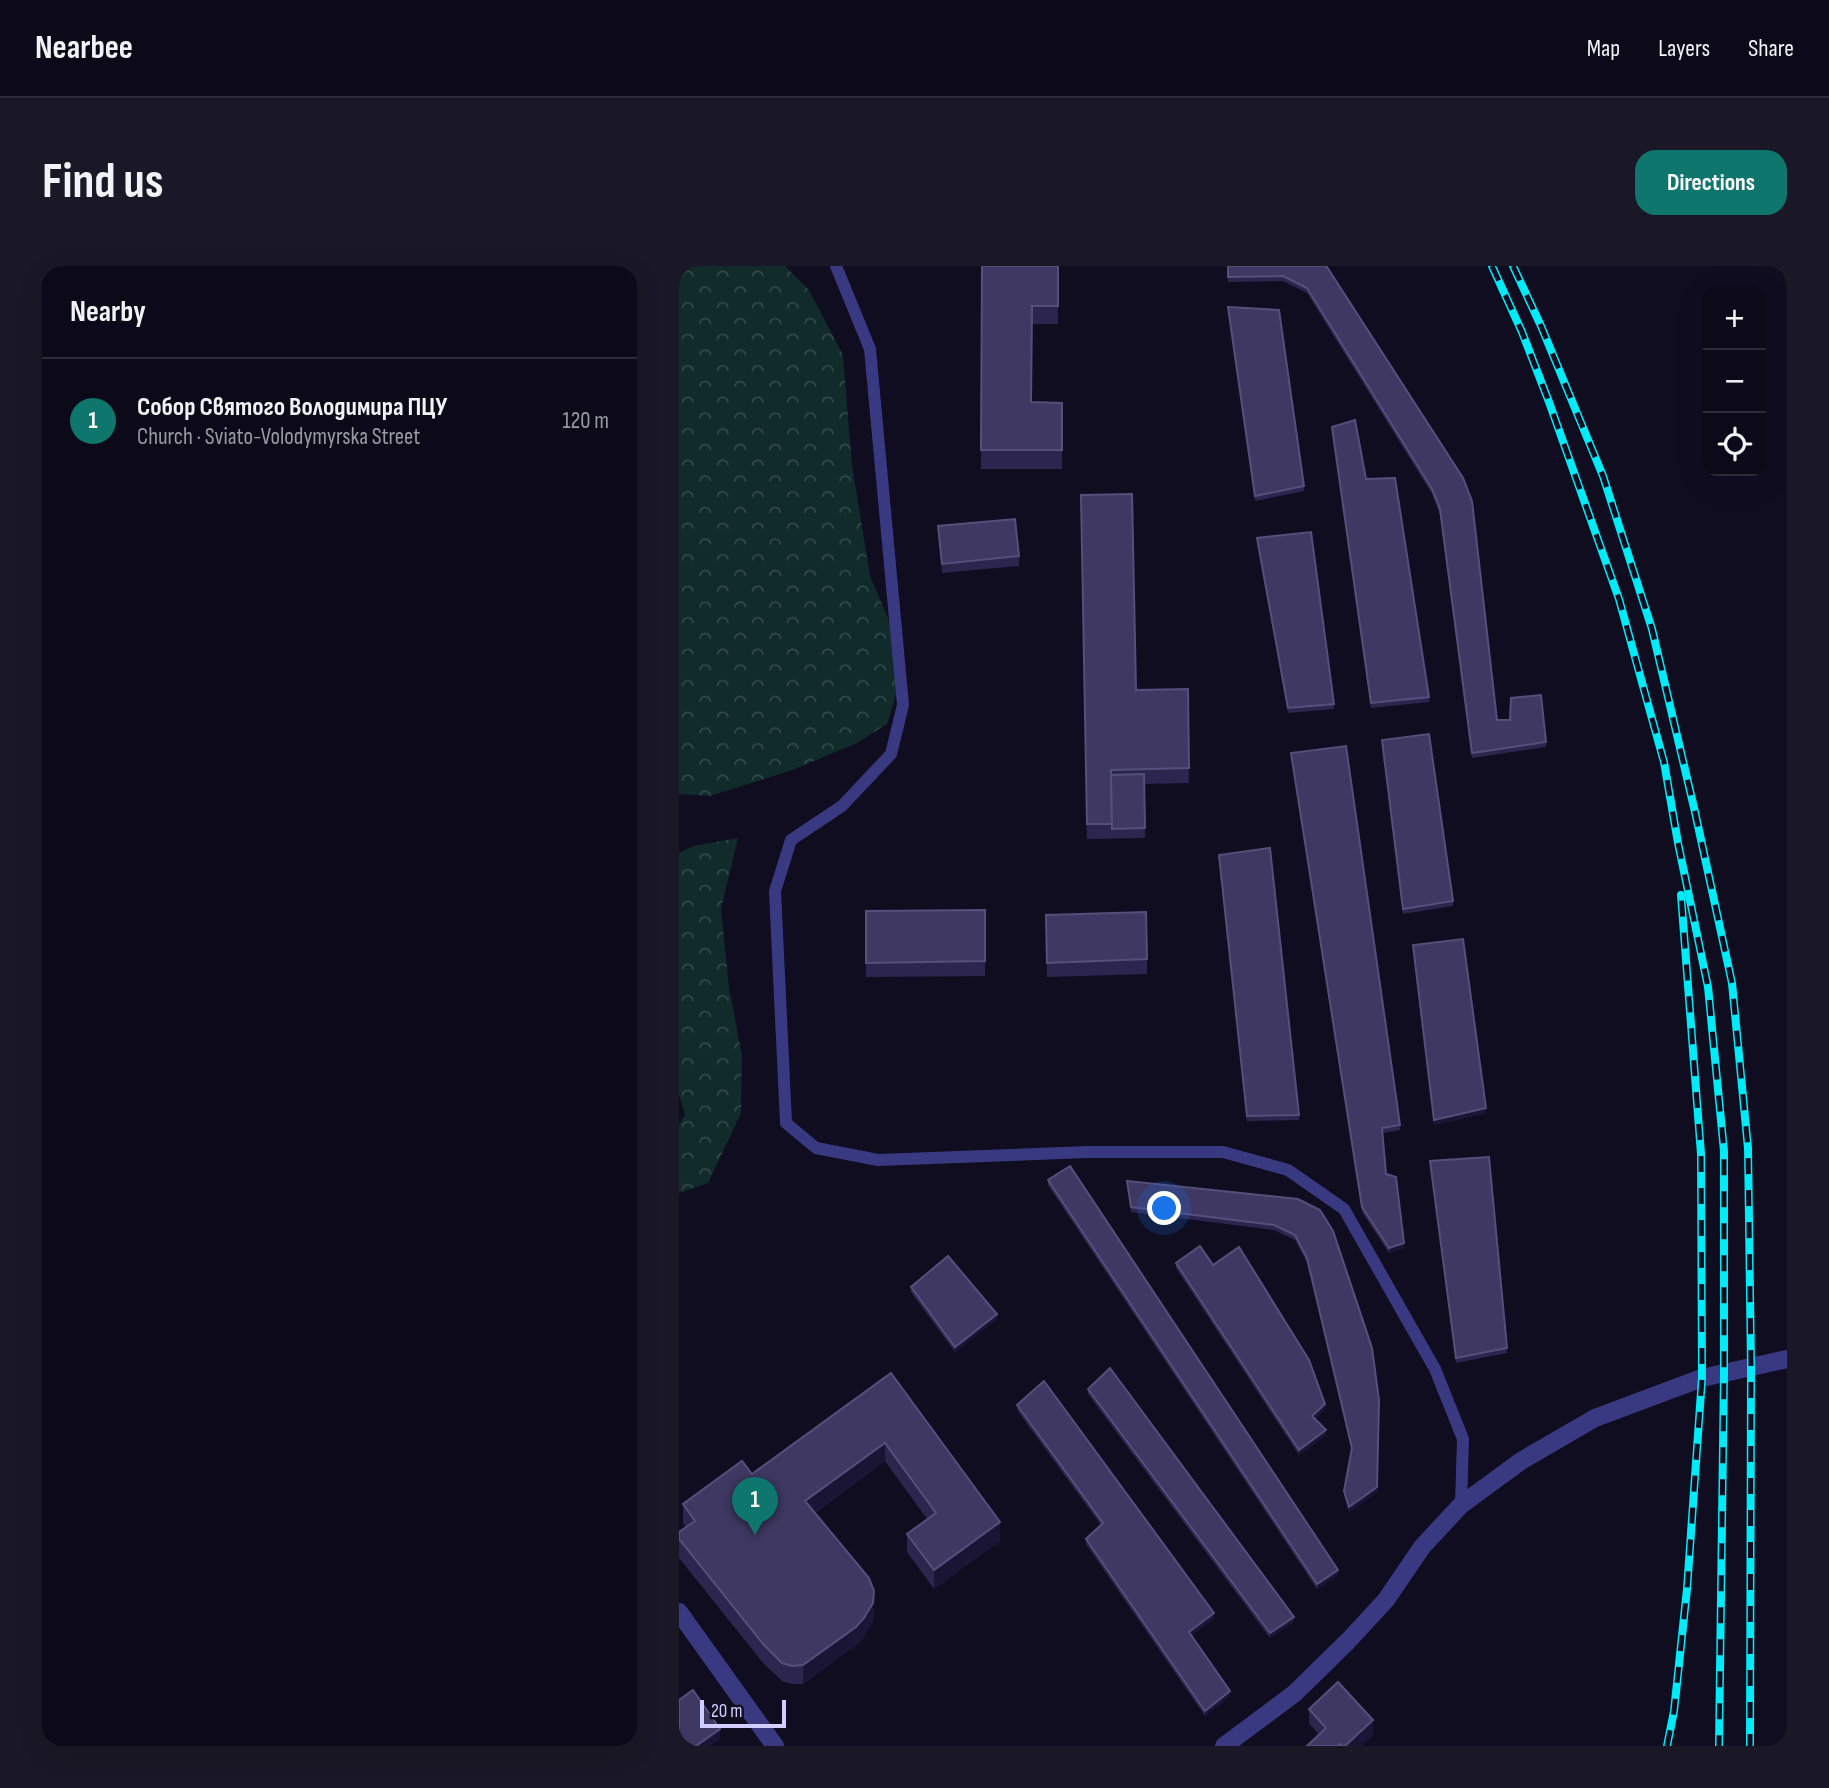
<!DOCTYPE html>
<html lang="en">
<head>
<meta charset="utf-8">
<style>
	:root { --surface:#0c0a19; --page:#1a1826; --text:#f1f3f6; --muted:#9a9aa2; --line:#2c2b38; --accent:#0f766e }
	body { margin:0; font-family:"Sofia Sans Condensed",sans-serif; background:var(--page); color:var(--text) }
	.controls { position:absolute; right:21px; top:21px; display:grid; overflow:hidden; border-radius:14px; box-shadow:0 7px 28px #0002 }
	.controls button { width:63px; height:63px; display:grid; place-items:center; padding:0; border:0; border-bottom:2px solid var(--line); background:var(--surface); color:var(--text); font:35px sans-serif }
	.scale { position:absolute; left:21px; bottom:18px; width:86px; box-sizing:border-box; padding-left:7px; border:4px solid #d1ceff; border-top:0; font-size:19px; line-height:24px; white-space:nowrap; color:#d1ceff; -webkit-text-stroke:5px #100d21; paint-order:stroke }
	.you { position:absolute; left:486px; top:943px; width:24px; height:24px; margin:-18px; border:5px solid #fff; border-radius:50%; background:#1a73e8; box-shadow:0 0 0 10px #1a73e833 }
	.badge { display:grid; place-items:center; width:46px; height:46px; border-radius:50%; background:var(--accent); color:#fff; font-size:23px; font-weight:700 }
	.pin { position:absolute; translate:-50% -58px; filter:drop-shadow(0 2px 4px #0008) }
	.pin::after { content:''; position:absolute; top:37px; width:24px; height:21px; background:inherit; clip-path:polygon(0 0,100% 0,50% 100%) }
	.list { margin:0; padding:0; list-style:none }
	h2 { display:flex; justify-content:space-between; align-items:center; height:91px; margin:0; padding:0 28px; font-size:30px }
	h2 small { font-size:23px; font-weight:400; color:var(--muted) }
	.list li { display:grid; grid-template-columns:46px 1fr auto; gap:21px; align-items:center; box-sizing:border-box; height:126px; padding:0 28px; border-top:2px solid var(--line) }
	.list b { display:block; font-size:26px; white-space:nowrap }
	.list p { margin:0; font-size:23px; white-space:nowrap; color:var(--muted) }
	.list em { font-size:23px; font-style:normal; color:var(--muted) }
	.icon { flex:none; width:38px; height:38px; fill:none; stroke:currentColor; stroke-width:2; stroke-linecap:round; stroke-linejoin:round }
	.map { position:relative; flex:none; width:1108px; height:1480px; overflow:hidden; border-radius:21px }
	header { display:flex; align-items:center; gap:42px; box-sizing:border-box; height:98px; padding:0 35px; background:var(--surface); border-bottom:2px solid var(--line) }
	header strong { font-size:33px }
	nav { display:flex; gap:38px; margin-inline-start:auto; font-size:24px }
	.intro { display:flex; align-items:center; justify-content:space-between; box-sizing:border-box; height:168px; padding:0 42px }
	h1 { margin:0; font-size:49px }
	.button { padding:18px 32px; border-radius:21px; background:var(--accent); color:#fff; font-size:24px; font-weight:700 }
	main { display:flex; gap:42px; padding:0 42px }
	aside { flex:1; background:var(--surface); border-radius:21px; box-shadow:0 7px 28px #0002 }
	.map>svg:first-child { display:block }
</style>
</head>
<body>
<header>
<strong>Nearbee</strong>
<nav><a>Map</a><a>Layers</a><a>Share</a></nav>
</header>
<div class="intro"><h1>Find us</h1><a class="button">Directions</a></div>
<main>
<aside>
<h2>Nearby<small></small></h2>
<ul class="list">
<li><span class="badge">1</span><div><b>Собор Святого Володимира ПЦУ</b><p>Church · Sviato-Volodymyrska Street</p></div><em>120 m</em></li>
</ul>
</aside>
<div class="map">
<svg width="1108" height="1480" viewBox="0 0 1108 1480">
	<defs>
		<pattern id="forest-crowns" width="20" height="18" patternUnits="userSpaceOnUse" patternTransform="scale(1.75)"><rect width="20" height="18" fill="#102b29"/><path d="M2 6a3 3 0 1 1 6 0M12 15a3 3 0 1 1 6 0" fill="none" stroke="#324949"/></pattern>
	</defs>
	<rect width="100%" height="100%" fill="#100d21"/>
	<g fill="url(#forest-crowns)">
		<polygon points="0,0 106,0 130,24 164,89 173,199 191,310 209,352 224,406 208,458 178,477 113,504 31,530 0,528"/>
		<polygon points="59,572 42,643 50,721 63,790 62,847 29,917 0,927 0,858 6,849 0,829 0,587 14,580"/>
	</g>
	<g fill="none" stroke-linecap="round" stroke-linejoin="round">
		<polyline stroke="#383981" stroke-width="12" points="157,0 191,83 224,439 212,488 163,540 112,574 96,625 107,857 137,882 199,894 409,886 544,886 609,904 665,943 756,1103 784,1173 782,1239"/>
		<g stroke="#383981" stroke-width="18">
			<polyline points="0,1346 96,1480"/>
			<polyline points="545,1480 616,1427 669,1375 707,1334 743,1281 782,1239 842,1195 916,1152 1023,1112 1108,1093"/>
		</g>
		<defs>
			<g id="rail">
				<polyline points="813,0 843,66 870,136 940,333 985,496 999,577 1029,721 1045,885 1045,1107 1040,1480"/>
				<polyline points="834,0 862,60 924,210 973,363 1016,546 1053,717 1069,882 1072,1101 1071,1480"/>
				<polyline points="988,1480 995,1445 1008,1323 1023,1112 1022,888 1002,629"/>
			</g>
		</defs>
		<use href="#rail" stroke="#00ebf8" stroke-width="8"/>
		<use href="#rail" stroke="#100d21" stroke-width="5" stroke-dasharray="16" stroke-linecap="butt"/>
	</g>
	<g fill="#2c264f">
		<polygon points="303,0 379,0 379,58 353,58 352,136 383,137 383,203 302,203"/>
		<polygon points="549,0 646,0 784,212 818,454 867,476 867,481 793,492 761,248 753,228 628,27 604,15 549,16"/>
		<polygon points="549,41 625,220 625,225 576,235"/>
		<polygon points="653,161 687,213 750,431 750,436 692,442"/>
		<polygon points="402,229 457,424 509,423 510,517 465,518 466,572 408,573"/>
		<polygon points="259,260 340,290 340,300 263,307"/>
		<polygon points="578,272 655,438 655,443 609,447 578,277"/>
		<polygon points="703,474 774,635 774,640 724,648"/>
		<polygon points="612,487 721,859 721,864 704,867 707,908 725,982 710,987 683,946"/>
		<polygon points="540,589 620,849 620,854 568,855"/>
		<polygon points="306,644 306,710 187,711 187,645"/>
		<polygon points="367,649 468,693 468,708 368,711"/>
		<polygon points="734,679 807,847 755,859"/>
		<polygon points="751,895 828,1082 828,1087 777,1097"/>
		<polygon points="369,914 659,1309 638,1323 369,919"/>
		<polygon points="448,915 619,933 698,1226 670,1246 665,1230 665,1225 673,1185 628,997 616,974 595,964 452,946"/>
		<polygon points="497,997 534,999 646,1143 636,1153 647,1169 620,1189 497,1002"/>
		<polygon points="232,1021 318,1053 276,1086 232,1026"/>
		<polygon points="212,1107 321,1275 255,1323 228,1286 228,1268 248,1253 206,1195 136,1247 195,1344 194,1355 185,1371 177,1379 124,1418 113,1418 103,1415 85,1398 0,1292 0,1266 7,1261 4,1257 4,1238 73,1208"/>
		<polygon points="409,1123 615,1356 591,1372 409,1128"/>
		<polygon points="338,1139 535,1352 512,1370 551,1430 526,1450 407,1278 407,1273 422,1259 338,1144"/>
		<polygon points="630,1443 694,1469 682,1480 628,1480 640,1469 630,1457"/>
	</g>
	<g fill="#1a1435">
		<polygon points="807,842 807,847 755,859 755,854"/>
		<polygon points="725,977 725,982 710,987 710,982"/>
		<polygon points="318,1048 318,1053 276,1086 276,1081"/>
		<polygon points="700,1134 698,1226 670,1246 670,1241"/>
		<polygon points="646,1138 646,1143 633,1155 633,1150"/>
		<polygon points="647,1164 647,1169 620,1189 620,1184"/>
		<polygon points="206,1177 206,1195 126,1254 126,1235"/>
		<polygon points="321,1256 321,1275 255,1323 255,1304"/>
		<polygon points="659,1304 659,1309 638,1323 638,1318"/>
		<polygon points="195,1325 194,1355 185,1371 177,1379 124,1418 124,1399"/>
		<polygon points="535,1347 535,1352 510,1371 510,1366"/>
		<polygon points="615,1351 615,1356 591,1372 591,1367"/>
		<polygon points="551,1425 551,1430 526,1450 526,1445"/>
		<polygon points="694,1454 694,1469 682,1480 666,1480"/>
		<polygon points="41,1463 41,1473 31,1480 17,1480"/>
	</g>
	<g fill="#3e3862" stroke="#554f7b" stroke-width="2">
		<polygon points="303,0 379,0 379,40 353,40 352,136 383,137 383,184 302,184"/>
		<polygon points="549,0 646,0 648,1 784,212 793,235 818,454 831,454 832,432 862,429 867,476 793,487 761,243 753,223 628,22 604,10 549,11"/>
		<polygon points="549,41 600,44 625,220 576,230"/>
		<polygon points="676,154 687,213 716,212 750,431 692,437 653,161"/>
		<polygon points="453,228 457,424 509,423 510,502 432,504 433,558 408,558 402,229"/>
		<polygon points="336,253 340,290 263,298 259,260"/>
		<polygon points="632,266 655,438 609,442 578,272"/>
		<polygon points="750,468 774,635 724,643 703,474"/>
		<polygon points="667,480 721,859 703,862 707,908 717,911 725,977 710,982 683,941 612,487"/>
		<polygon points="465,508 466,562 433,563 432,509"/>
		<polygon points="591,582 620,849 568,850 540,589"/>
		<polygon points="306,644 306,695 187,697 187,645"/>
		<polygon points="467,646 468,693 368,697 367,649"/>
		<polygon points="784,673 807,842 755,854 734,679"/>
		<polygon points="810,891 828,1082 777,1092 751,895"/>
		<polygon points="391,900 659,1304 638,1318 369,914"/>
		<polygon points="448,915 619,933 641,944 654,965 693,1082 700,1134 698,1221 670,1241 665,1225 673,1182 628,992 616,969 595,959 452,941"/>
		<polygon points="521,980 534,999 560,981 630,1094 646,1138 633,1150 647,1164 620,1184 497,997"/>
		<polygon points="269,990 318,1048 276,1081 232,1021"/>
		<polygon points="431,1102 615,1351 591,1367 409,1123"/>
		<polygon points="212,1107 321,1256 255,1304 228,1268 257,1247 206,1177 126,1235 190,1312 195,1325 194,1337 185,1352 177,1361 124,1399 113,1400 103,1397 85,1379 0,1273 0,1266 16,1255 4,1238 63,1195 73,1208"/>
		<polygon points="365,1115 535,1347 510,1366 551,1425 526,1445 407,1273 424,1257 338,1139"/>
		<polygon points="659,1416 694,1454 666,1480 664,1480 662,1478 659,1480 628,1480 647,1462 630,1443"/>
		<polygon points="14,1424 41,1463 17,1480 0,1480 0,1434"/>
	</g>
</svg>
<div class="controls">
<button>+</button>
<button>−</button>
<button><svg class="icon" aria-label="locate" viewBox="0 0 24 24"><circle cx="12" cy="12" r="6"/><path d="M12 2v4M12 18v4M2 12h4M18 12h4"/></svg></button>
</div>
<div class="scale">20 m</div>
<div class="you"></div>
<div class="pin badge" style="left:76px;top:1269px">1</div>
</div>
</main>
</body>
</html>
